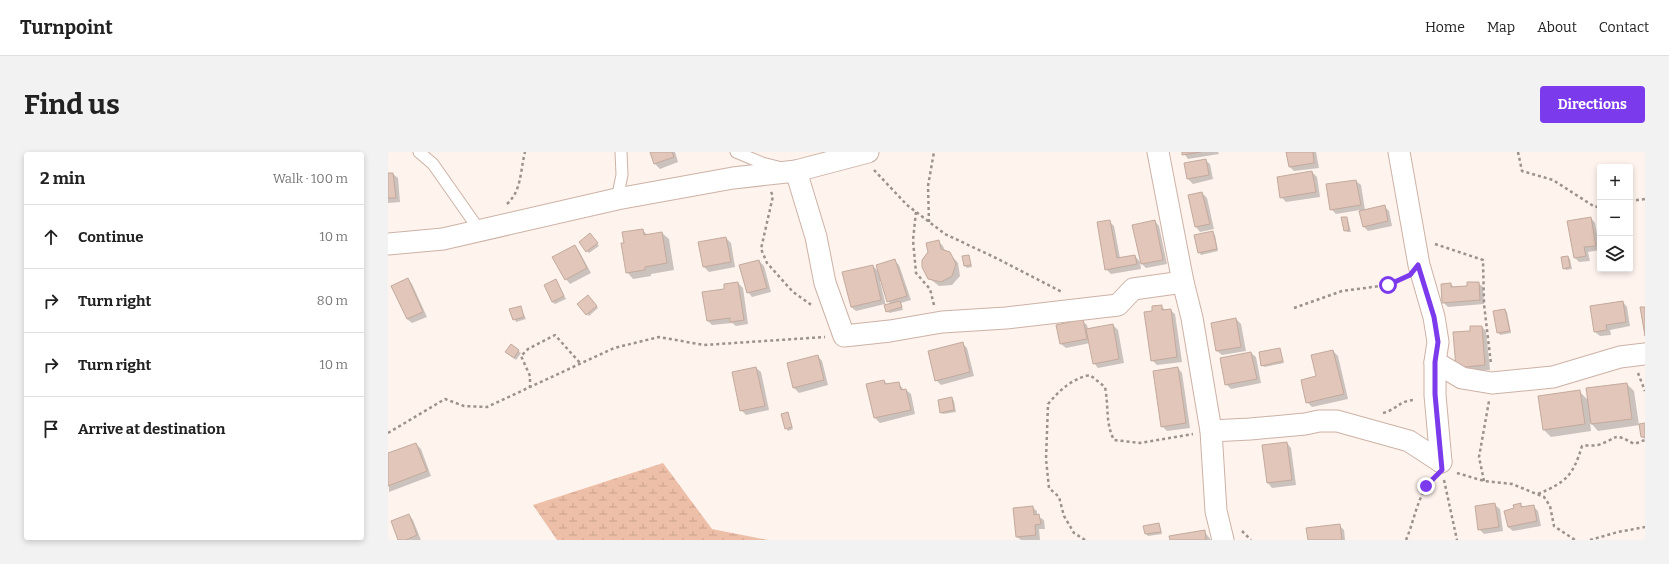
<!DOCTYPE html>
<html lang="en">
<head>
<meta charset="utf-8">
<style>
	:root { --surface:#fff; --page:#f2f2f2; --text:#222; --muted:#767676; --line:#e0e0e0; --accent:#7c3aed }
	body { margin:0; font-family:Bitter,serif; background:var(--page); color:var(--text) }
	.controls { position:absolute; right:12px; top:12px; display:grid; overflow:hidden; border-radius:4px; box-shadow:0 2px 6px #0003 }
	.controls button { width:36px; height:36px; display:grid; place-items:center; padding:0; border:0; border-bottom:1px solid var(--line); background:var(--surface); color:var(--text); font:20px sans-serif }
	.stop { position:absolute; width:12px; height:12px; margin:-9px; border:3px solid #7c3aed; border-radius:50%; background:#fff }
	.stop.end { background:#7c3aed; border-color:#fff; box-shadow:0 1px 4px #0008 }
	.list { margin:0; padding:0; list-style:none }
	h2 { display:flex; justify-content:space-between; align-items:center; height:52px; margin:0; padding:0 16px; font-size:17px }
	h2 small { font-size:13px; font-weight:400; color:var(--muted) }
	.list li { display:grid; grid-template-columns:26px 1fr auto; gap:12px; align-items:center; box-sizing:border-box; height:64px; padding:0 16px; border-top:1px solid var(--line) }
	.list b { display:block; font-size:15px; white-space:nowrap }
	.list em { font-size:13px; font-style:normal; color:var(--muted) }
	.icon { flex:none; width:22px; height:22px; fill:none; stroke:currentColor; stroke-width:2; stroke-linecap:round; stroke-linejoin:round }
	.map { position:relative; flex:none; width:1257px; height:388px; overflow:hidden; border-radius:4px }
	header { display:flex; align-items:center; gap:24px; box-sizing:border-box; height:56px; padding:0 20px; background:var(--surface); border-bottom:1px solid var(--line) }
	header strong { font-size:19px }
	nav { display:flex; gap:22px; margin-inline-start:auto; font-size:14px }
	.intro { display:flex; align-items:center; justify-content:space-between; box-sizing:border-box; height:96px; padding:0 24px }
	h1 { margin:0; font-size:28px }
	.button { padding:10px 18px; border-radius:4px; background:var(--accent); color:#fff; font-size:14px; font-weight:700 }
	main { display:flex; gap:24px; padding:0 24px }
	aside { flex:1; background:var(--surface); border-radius:4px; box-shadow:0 2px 6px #0003 }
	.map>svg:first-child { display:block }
</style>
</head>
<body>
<header>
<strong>Turnpoint</strong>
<nav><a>Home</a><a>Map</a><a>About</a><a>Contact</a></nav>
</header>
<div class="intro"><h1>Find us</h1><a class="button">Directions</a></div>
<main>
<aside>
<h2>2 min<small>Walk · 100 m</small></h2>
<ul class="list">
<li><svg class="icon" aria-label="ahead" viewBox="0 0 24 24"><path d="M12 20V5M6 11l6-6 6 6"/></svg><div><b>Continue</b></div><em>10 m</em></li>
<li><svg class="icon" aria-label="right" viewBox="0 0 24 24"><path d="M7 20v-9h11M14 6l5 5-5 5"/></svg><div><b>Turn right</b></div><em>80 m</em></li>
<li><svg class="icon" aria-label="right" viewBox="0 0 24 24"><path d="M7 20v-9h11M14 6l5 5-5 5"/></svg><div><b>Turn right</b></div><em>10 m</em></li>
<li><svg class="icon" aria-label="arrive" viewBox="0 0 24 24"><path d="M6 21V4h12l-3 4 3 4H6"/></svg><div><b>Arrive at destination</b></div></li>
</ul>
</aside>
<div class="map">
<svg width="1257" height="388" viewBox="0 0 1257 388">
	<defs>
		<pattern id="wetland-marsh" width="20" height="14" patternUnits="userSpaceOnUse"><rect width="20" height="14" fill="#eebfa8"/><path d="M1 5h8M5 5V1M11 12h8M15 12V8" fill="none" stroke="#cba38f"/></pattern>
	</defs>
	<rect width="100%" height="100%" fill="#fef3ed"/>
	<polygon fill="url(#wetland-marsh)" points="275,311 324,377 380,388 169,388 145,353"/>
	<g fill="#0003" fill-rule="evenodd">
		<polygon points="263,0 287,0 290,10 272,17 267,12"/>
		<polygon points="795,0 830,0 831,2 800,7"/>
		<polygon points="899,0 928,0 931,16 906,19 902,15"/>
		<polygon points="817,8 822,12 825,27 805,32 800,27 797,12"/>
		<polygon points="924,20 929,25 932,45 898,50 893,45"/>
		<polygon points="0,22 5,22 10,26 12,50 0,51"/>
		<polygon points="968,29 973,33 977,58 996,54 1001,59 1004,74 980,79 975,74 972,58 948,62 943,57"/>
		<polygon points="814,41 819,46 826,77 812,80 808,75"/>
		<polygon points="958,66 960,68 963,80 959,80 957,78"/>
		<polygon points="1203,66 1207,71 1212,98 1200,100 1202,109 1191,110 1187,106"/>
		<polygon points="721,69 726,74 732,106 747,104 753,111 767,69 771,74 779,112 758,116 752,110 753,117 723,122 718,117"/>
		<polygon points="254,78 260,83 274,81 281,87 286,118 263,122 263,124 245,127 239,120 237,91"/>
		<polygon points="824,80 827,83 830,99 813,103 811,100"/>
		<polygon points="204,85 211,94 201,101 199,99"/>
		<polygon points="338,86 343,91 347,115 321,120 316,115"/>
		<polygon points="550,89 555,94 557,99 561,101 570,111 572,124 564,133 551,134 541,126"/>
		<polygon points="187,94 191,99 203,121 182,132 178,127"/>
		<polygon points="581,104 584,115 579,116 577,114"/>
		<polygon points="1180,105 1182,107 1184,117 1178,118 1176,116"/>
		<path d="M506,108L511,113L523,148L513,151L515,158L501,161L497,152L468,159L463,155L485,114L491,120ZM492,129H494L500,149L503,152L498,154Z"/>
		<polygon points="371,109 376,114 383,140 364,145 360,140"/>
		<polygon points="20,127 24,132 39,165 24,171 19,167"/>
		<polygon points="168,129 178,147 167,152 164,150"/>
		<polygon points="350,131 355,136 360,172 348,174 344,171 324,173 320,169 338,138"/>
		<polygon points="1090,131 1095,135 1096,152 1060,155 1055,150 1063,132 1066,136 1080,135"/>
		<polygon points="202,146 210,156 201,164 199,162"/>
		<polygon points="1235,150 1239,155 1242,174 1222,178 1223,183 1212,184 1207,180"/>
		<polygon points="773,154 777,158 782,158 787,162 794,210 769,213 764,208 766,160"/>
		<polygon points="132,155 138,167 128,170 123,158"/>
		<polygon points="1117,158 1119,160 1123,181 1112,183 1110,180"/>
		<polygon points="848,167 853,172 858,199 834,203 829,199"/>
		<polygon points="694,169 699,173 700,177 725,173 730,178 736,211 710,216 706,211 702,191 678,196 673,192"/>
		<polygon points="1094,175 1098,179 1102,218 1074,220 1083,180"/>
		<polygon points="574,191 579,196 586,224 553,233 548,228"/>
		<polygon points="123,193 133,201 128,208 118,200"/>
		<polygon points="891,197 896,211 876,215 874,213"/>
		<polygon points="945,199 950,204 960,247 924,255 919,250 929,225"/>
		<polygon points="863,201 868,205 873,231 843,237 838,232"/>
		<polygon points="430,204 434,209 440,233 411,241 406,236 400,212"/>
		<polygon points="368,216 373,220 381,258 358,263 353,258"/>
		<polygon points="790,216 794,221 802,276 779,279 774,274"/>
		<polygon points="496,229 500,233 510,231 516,238 518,238 523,242 527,262 492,271 487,266 479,232"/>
		<polygon points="1239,232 1246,239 1251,273 1257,272 1257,287 1254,285 1252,273 1210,279 1202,270 1203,279 1163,285 1156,278 1151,245 1191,239 1200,248"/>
		<polygon points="564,246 566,249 568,260 555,262 553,260"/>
		<polygon points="400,261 405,277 400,279 398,276"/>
		<polygon points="899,291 903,296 908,333 884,336 880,331 875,294"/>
		<polygon points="28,292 33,297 43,324 1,340 0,303"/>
		<polygon points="1132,352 1136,356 1145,354 1150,359 1153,374 1125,379 1120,375 1127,357"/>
		<polygon points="1107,353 1112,357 1115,379 1096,382 1091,377"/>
		<polygon points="644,355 649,359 649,364 656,368 657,377 651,377 652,388 633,388 629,385"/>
		<polygon points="21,363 25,368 33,388 11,388"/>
		<polygon points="771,372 774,382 760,384 758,382"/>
		<polygon points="951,373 956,378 957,388 921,388"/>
		<polygon points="816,379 823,388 783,388"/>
	</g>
	<g fill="#e1c6b9" stroke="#c3aa9d">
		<polygon points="262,0 284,0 286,5 266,12"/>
		<polygon points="794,0 813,0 794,3"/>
		<polygon points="898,0 925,0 926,11 901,15"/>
		<polygon points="818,7 821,23 799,27 796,11"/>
		<polygon points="924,19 928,40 892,46 889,25"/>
		<polygon points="0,21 5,21 8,46 0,46"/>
		<polygon points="968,28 973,53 942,58 938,32"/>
		<polygon points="814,40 822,72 807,75 800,43"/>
		<polygon points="997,53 1000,69 975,75 971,59"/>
		<polygon points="953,65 959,65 961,78 956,79"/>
		<polygon points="1203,65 1208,94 1196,95 1198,104 1186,106 1179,69"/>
		<polygon points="722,68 729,106 747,103 749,112 717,118 709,70"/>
		<polygon points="767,68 775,108 753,112 744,73"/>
		<polygon points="255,77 256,83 274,80 279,111 257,115 257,118 238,121 233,91 236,91 234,80"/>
		<polygon points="825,79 829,97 810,101 806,83"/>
		<polygon points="202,81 210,91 198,100 191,90"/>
		<polygon points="338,85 343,110 315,115 310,90"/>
		<polygon points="551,88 553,97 562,100 568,112 564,124 553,130 540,127 534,115 534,108 540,100 538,91"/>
		<polygon points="187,93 199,116 177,128 164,105"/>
		<polygon points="581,103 583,113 576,114 574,104"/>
		<polygon points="1180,104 1182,115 1175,117 1173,105"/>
		<polygon points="507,107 519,144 499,150 488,113"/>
		<polygon points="371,108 379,136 359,141 351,113"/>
		<polygon points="485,113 493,148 463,155 454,120"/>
		<polygon points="20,126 35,160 19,167 3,134"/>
		<polygon points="168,127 176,144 164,150 156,133"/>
		<polygon points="350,130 356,168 342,170 342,166 319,169 314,140 336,137 336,132"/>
		<polygon points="1079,130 1091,130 1092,148 1054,151 1053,132 1063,131 1063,135 1079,134"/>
		<polygon points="200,143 209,154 198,163 189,152"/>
		<polygon points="512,149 514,155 498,160 496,153"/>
		<polygon points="1235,149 1238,170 1218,173 1219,178 1206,180 1202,154"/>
		<polygon points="774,153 774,158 783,157 789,205 763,209 756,160 764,159 764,154"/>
		<polygon points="133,154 136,165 125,168 121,157"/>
		<polygon points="1252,155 1257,155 1257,184"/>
		<polygon points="1117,157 1122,179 1109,181 1105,159"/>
		<polygon points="848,166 853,195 828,199 823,171"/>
		<polygon points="695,167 699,187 672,192 668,173"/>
		<polygon points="725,172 731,207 705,212 698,177"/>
		<polygon points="1082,174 1094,174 1097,213 1068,216 1065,180 1082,179"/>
		<polygon points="575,190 582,220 547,229 540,199"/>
		<polygon points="123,192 131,198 126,206 117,200"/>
		<polygon points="892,196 895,209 873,214 871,200"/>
		<polygon points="945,198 956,242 918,251 913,228 928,224 923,203"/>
		<polygon points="863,200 869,227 837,233 832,206"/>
		<polygon points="430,203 436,228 405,236 399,211"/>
		<polygon points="368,215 377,254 352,259 344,220"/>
		<polygon points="790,215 798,271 773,275 765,219"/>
		<polygon points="496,228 497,232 511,230 513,238 518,237 523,258 486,266 478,232"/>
		<polygon points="1239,231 1244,267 1203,272 1198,236"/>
		<polygon points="1192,238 1197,272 1155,278 1150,244"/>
		<polygon points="564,245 566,258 552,261 550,248"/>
		<polygon points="400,260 404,275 397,277 393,262"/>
		<polygon points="1257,271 1257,285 1253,285 1251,272"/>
		<polygon points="899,290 904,328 879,331 874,293"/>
		<polygon points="28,291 39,319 0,334 0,301"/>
		<polygon points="1107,351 1111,375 1090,378 1087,354"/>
		<polygon points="1133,351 1133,355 1146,353 1149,369 1120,375 1116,359 1126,356 1125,353"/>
		<polygon points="645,354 646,363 651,362 653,372 647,373 648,383 628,385 625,356"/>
		<polygon points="21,362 29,383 18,388 10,388 3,369"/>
		<polygon points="771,371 773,380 757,382 755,374"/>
		<polygon points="952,372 954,388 920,388 918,376"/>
		<polygon points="817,378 818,388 782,388 781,384"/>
	</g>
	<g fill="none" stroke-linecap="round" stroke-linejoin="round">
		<defs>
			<g id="lane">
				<polyline points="31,0 45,12 92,79"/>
				<polyline points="348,0 374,11 390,15"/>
				<polyline points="229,47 234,23 233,0"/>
			</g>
			<g id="street">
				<polyline points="770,0 795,130 804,166 823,279 828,359 835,388"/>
				<polyline points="1011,0 1031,113 1046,165 1050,190 1047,210 1047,243 1053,310"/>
				<polyline points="408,19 428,85 437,131 456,184 502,179 554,170 618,166 730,153 745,137 795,130"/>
				<polyline points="0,92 55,87 229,47 345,26 408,19 480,0"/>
				<polyline points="1047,210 1074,226 1104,231 1165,225 1232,205 1257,202"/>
				<polyline points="823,279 862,277 917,272 931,269 949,269 1021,289 1053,310"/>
			</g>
		</defs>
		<use href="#lane" stroke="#ccb2a6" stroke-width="13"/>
		<use href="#street" stroke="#ccb2a6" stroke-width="23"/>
		<g stroke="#9c928c" stroke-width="2.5" stroke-dasharray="3 3" stroke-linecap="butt">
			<polyline points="1130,0 1134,19 1165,28 1207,55 1212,54"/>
			<polyline points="486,18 519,53 557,82 608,106 674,140"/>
			<polyline points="383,40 385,44 373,97 379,111 405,140 425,154"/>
			<polyline points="1242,49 1257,47"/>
			<path d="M119,52C134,38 132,19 137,0"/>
			<polyline points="528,60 525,88 528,121 542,137 546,153"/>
			<polyline points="541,70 540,34 546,0"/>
			<polyline points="1047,92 1095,108 1096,152 1103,212"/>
			<polyline points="906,156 954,139 1000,133 1016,126"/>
			<polyline points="1250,221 1257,239"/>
			<polyline points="142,236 142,224 133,204 140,197 167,183 192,211"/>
			<path d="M995,261C1010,257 1011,248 1028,248"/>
			<polyline points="0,281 57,247 76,254 99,255 226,196 271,185 316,193 437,185"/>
			<polyline points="1069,321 1096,329 1124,332 1156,345 1162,354 1166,374 1187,388"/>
			<polyline points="1056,328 1069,388"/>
			<polyline points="1096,329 1091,305 1101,249"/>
			<path d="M1150,342C1178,330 1185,324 1194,294C1199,293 1205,294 1210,293C1230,287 1224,279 1246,292L1257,288"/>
			<polyline points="854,379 863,388"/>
			<path d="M697,388L686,381L676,364L671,345L661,336L658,307L660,252C672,238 683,227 702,223L717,235C721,255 717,270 726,288L752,291L805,282"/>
			<path d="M1018,388C1027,367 1029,344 1045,326"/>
			<polyline points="1202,388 1230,380 1257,375"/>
		</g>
		<use href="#lane" stroke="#fff" stroke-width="11"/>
		<use href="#street" stroke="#fff" stroke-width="21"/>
	</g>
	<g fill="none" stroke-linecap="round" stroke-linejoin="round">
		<polyline stroke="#7c3aed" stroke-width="5" points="1000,133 1022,123 1030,113 1046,165 1050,190 1047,210 1047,242 1054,318 1038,334"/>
	</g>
</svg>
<div class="controls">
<button>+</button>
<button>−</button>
<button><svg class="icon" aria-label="layers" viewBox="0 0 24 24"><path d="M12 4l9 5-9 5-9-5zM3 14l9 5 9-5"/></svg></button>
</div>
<div class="stop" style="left:1000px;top:133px"></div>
<div class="stop end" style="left:1038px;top:334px"></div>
</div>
</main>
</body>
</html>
